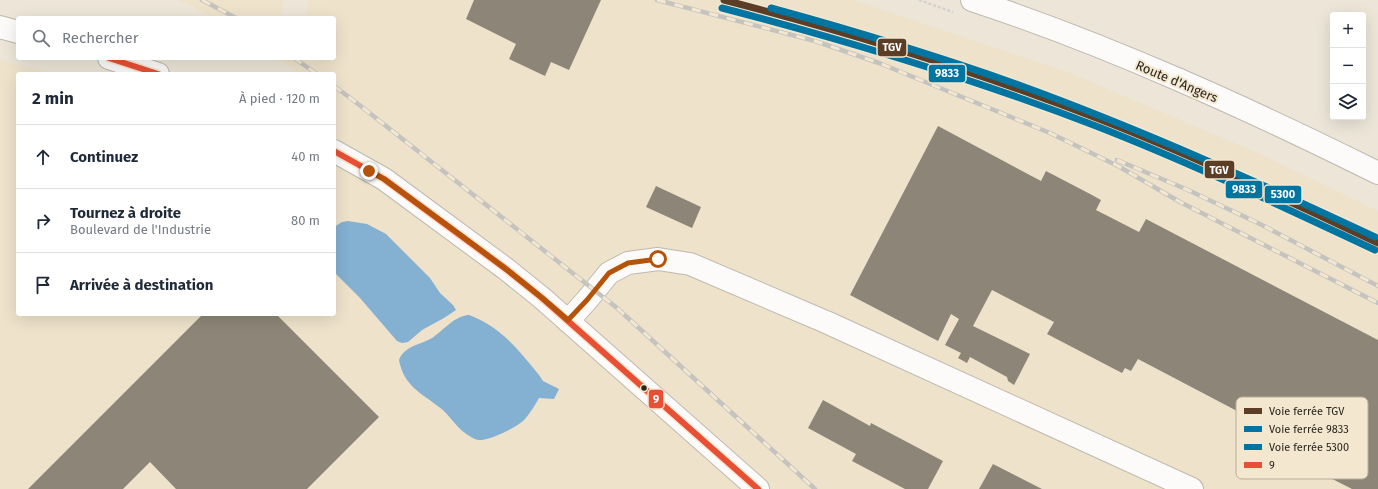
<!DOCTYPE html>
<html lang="fr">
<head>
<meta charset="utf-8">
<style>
	:root { --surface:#fff; --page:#f2f2f3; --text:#1f2937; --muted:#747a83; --line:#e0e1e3 }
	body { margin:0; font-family:"Fira Sans",sans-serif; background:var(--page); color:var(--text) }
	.controls { position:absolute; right:12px; top:12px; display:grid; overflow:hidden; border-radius:4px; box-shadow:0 4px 16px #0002 }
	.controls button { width:36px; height:36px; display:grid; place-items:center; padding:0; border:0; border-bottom:1px solid var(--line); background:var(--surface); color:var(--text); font:20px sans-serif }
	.stop { position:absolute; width:12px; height:12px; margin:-9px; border:3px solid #b45309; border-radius:50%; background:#fff }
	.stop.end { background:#b45309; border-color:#fff; box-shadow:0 1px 4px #0008 }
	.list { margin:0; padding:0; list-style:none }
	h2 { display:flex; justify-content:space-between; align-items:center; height:52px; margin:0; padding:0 16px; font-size:17px }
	h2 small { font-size:13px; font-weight:400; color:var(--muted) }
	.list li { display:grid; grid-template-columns:26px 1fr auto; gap:12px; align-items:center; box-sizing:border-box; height:64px; padding:0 16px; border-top:1px solid var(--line) }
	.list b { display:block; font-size:15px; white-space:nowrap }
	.list p { margin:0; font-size:13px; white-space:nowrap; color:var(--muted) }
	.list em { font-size:13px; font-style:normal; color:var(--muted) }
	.icon { flex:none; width:22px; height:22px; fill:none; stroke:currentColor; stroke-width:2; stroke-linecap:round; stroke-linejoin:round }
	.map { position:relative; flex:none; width:1378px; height:489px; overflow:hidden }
	.search { position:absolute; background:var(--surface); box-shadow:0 4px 16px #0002; left:16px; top:16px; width:320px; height:44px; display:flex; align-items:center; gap:10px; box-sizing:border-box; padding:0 14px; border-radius:4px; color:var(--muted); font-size:15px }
	.panel { position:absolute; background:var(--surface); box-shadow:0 4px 16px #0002; left:16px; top:72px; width:320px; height:244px; border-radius:4px }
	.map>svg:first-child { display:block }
</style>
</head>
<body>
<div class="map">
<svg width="1378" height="489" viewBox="0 0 1378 489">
	<rect width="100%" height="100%" fill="#ece5d8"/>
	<g fill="#eee2cb">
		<polygon points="178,0 284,0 281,18 213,18 192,6"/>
		<polygon points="309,0 853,0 1068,72 1256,152 1378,211 1378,489 0,489 0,60 55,74 18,74 18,314 334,314 334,74 294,74 294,70 277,58 334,58 334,18 305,18"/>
	</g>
	<g fill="#84b0d1">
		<polygon points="348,221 367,224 386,234 430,278 440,293 453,305 456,310 444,318 422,330 408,342 402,343 397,341 360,298 334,272 334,227 342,222"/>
		<path d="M469,315C501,327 518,349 539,375L543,381L559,389L554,399L539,398C535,405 530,413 525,419C518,427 489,441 478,440C474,439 469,436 465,433C455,426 449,414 439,407C420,392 404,386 399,360C405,345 421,345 432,338C444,330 454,316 469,315Z"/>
	</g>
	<g fill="#8d8678">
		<polygon points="474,0 601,0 569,70 551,62 545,76 509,59 516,44 466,19"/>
		<polygon points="938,126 1041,181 1046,171 1092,195 1101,200 1096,210 1139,232 1146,219 1378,340 1378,489 1352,489 1250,437 1258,422 1138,359 1131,371 1125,368 1122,373 1047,334 1054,322 992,290 973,326 1030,354 1014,385 1008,381 1007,377 970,357 967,363 958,358 961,353 945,345 959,319 951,314 938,341 850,295"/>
		<polygon points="656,186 701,207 692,228 646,207"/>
		<polygon points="203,314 276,314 379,417 307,489 176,489 150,462 123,489 28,489"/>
		<polygon points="823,400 870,426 871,423 943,461 928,489 905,489 852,461 856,454 808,428"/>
		<polygon points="993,464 1042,489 979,489"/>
	</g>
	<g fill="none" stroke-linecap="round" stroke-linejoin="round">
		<defs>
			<g id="minor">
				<path d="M972,0C1111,46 1247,108 1378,173"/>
				<polyline points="0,27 18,32"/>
				<polyline points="109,58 158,74"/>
				<polyline points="334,151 384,179 506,269 542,298 758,489"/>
				<polyline points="568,321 587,300 609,273 628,263 658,259 690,264 826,322 1192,489"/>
			</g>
		</defs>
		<use href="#minor" stroke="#beb9af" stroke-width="24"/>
		<polyline stroke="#d4d2ce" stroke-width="2.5" stroke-dasharray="3 2" stroke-linecap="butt" points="919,0 953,12"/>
		<use href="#minor" stroke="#fcfbf9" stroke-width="22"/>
		<defs>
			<g id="rail">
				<polyline points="202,0 236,18"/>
				<polyline points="657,0 815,41 879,63 1050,133 1118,166 1180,202 1378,303"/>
				<polyline points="294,58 317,74"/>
				<polyline points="334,86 353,100 617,308 815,489"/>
				<polyline points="1117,160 1188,190 1262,225 1378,286"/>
			</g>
		</defs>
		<use href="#rail" stroke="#c5c3c0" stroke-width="4.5"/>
		<use href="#rail" stroke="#f4e7d0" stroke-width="3" stroke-dasharray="9" stroke-linecap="butt"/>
		<defs>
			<g id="bus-1">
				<polyline points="109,58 158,74"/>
				<polyline points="334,151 384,179 506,269 542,298 758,489"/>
			</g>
		</defs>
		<use href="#bus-1" stroke="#f4e7d0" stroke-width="9"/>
		<use href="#bus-1" stroke="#e94f35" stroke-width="6"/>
		<defs>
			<path id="rail-1" d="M724,0C851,33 976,71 1099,119C1194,156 1286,200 1378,243"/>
			<path id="rail-2" d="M722,8C849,41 974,79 1096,126C1191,163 1283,207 1375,250"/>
			<path id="rail-3" d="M771,8C855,31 937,56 1019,85C1140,129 1258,182 1375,237"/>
		</defs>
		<use href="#rail-1" stroke="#f4e7d0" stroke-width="10"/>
		<use href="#rail-2" stroke="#f4e7d0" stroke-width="10"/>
		<use href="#rail-3" stroke="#f4e7d0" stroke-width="10"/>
		<use href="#rail-1" stroke="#5c3e26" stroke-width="7"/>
		<use href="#rail-2" stroke="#0075a1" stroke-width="7"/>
		<use href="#rail-3" stroke="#0075a1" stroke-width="7"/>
	</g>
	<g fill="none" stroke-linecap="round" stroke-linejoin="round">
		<path stroke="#b45309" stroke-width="5" d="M369,171L384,179C446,225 510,269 568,320L587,300L609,273L628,263L658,259"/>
	</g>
	<circle fill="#29251c" stroke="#f4e7d0" stroke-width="1.5" cx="644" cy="388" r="3.5"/>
	<g text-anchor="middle" stroke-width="4" stroke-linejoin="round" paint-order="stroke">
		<g font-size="13" fill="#29251c" stroke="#f4e7d0">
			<text transform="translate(1177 81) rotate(23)" y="5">Route d'Angers</text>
		</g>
	</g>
	<rect x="1236" y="397" width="132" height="82" rx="6" fill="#f4e7d0" stroke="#b7ad9a" stroke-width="1"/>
	<rect x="1244" y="408" width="18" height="6" fill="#5c3e26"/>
	<rect x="1244" y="426" width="18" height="6" fill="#0075a1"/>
	<rect x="1244" y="444" width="18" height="6" fill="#0075a1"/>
	<rect x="1244" y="462" width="18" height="6" fill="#e94f35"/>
	<g font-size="11" fill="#29251c">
		<text x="1269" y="415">Voie ferrée TGV</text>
		<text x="1269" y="433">Voie ferrée 9833</text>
		<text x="1269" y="451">Voie ferrée 5300</text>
		<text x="1269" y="469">9</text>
	</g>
	<g stroke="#f4e7d0" stroke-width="1.5">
		<rect x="877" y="38" width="30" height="19" rx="4" fill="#5c3e26"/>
		<rect x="928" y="64" width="38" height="19" rx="4" fill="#0075a1"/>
		<rect x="1204" y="160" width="31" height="19" rx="4" fill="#5c3e26"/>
		<rect x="1225" y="180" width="38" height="19" rx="4" fill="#0075a1"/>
		<rect x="1264" y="185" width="38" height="19" rx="4" fill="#0075a1"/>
		<rect x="648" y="389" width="16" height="20" rx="4" fill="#e94f35"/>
	</g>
	<g font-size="11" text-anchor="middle" font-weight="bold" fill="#fff">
		<text x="892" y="51">TGV</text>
		<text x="947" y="77">9833</text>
		<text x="1219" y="174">TGV</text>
		<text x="1244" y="193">9833</text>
		<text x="1283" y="198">5300</text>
		<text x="656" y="403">9</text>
	</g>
</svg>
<div class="controls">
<button>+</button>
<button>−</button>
<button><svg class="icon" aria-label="layers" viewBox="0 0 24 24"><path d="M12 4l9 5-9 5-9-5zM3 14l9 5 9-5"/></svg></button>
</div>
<div class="stop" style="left:658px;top:259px"></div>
<div class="stop end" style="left:369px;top:171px"></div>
<div class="search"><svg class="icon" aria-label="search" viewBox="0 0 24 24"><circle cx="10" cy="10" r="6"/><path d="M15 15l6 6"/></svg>Rechercher</div>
<section class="panel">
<h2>2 min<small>À pied · 120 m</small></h2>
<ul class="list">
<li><svg class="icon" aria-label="ahead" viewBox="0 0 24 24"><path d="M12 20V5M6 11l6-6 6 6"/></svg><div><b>Continuez</b></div><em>40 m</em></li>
<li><svg class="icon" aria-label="right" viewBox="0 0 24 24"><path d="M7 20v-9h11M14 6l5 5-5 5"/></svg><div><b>Tournez à droite</b><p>Boulevard de l'Industrie</p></div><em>80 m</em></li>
<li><svg class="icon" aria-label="arrive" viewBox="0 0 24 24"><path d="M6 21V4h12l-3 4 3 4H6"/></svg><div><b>Arrivée à destination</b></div></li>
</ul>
</section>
</div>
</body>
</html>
